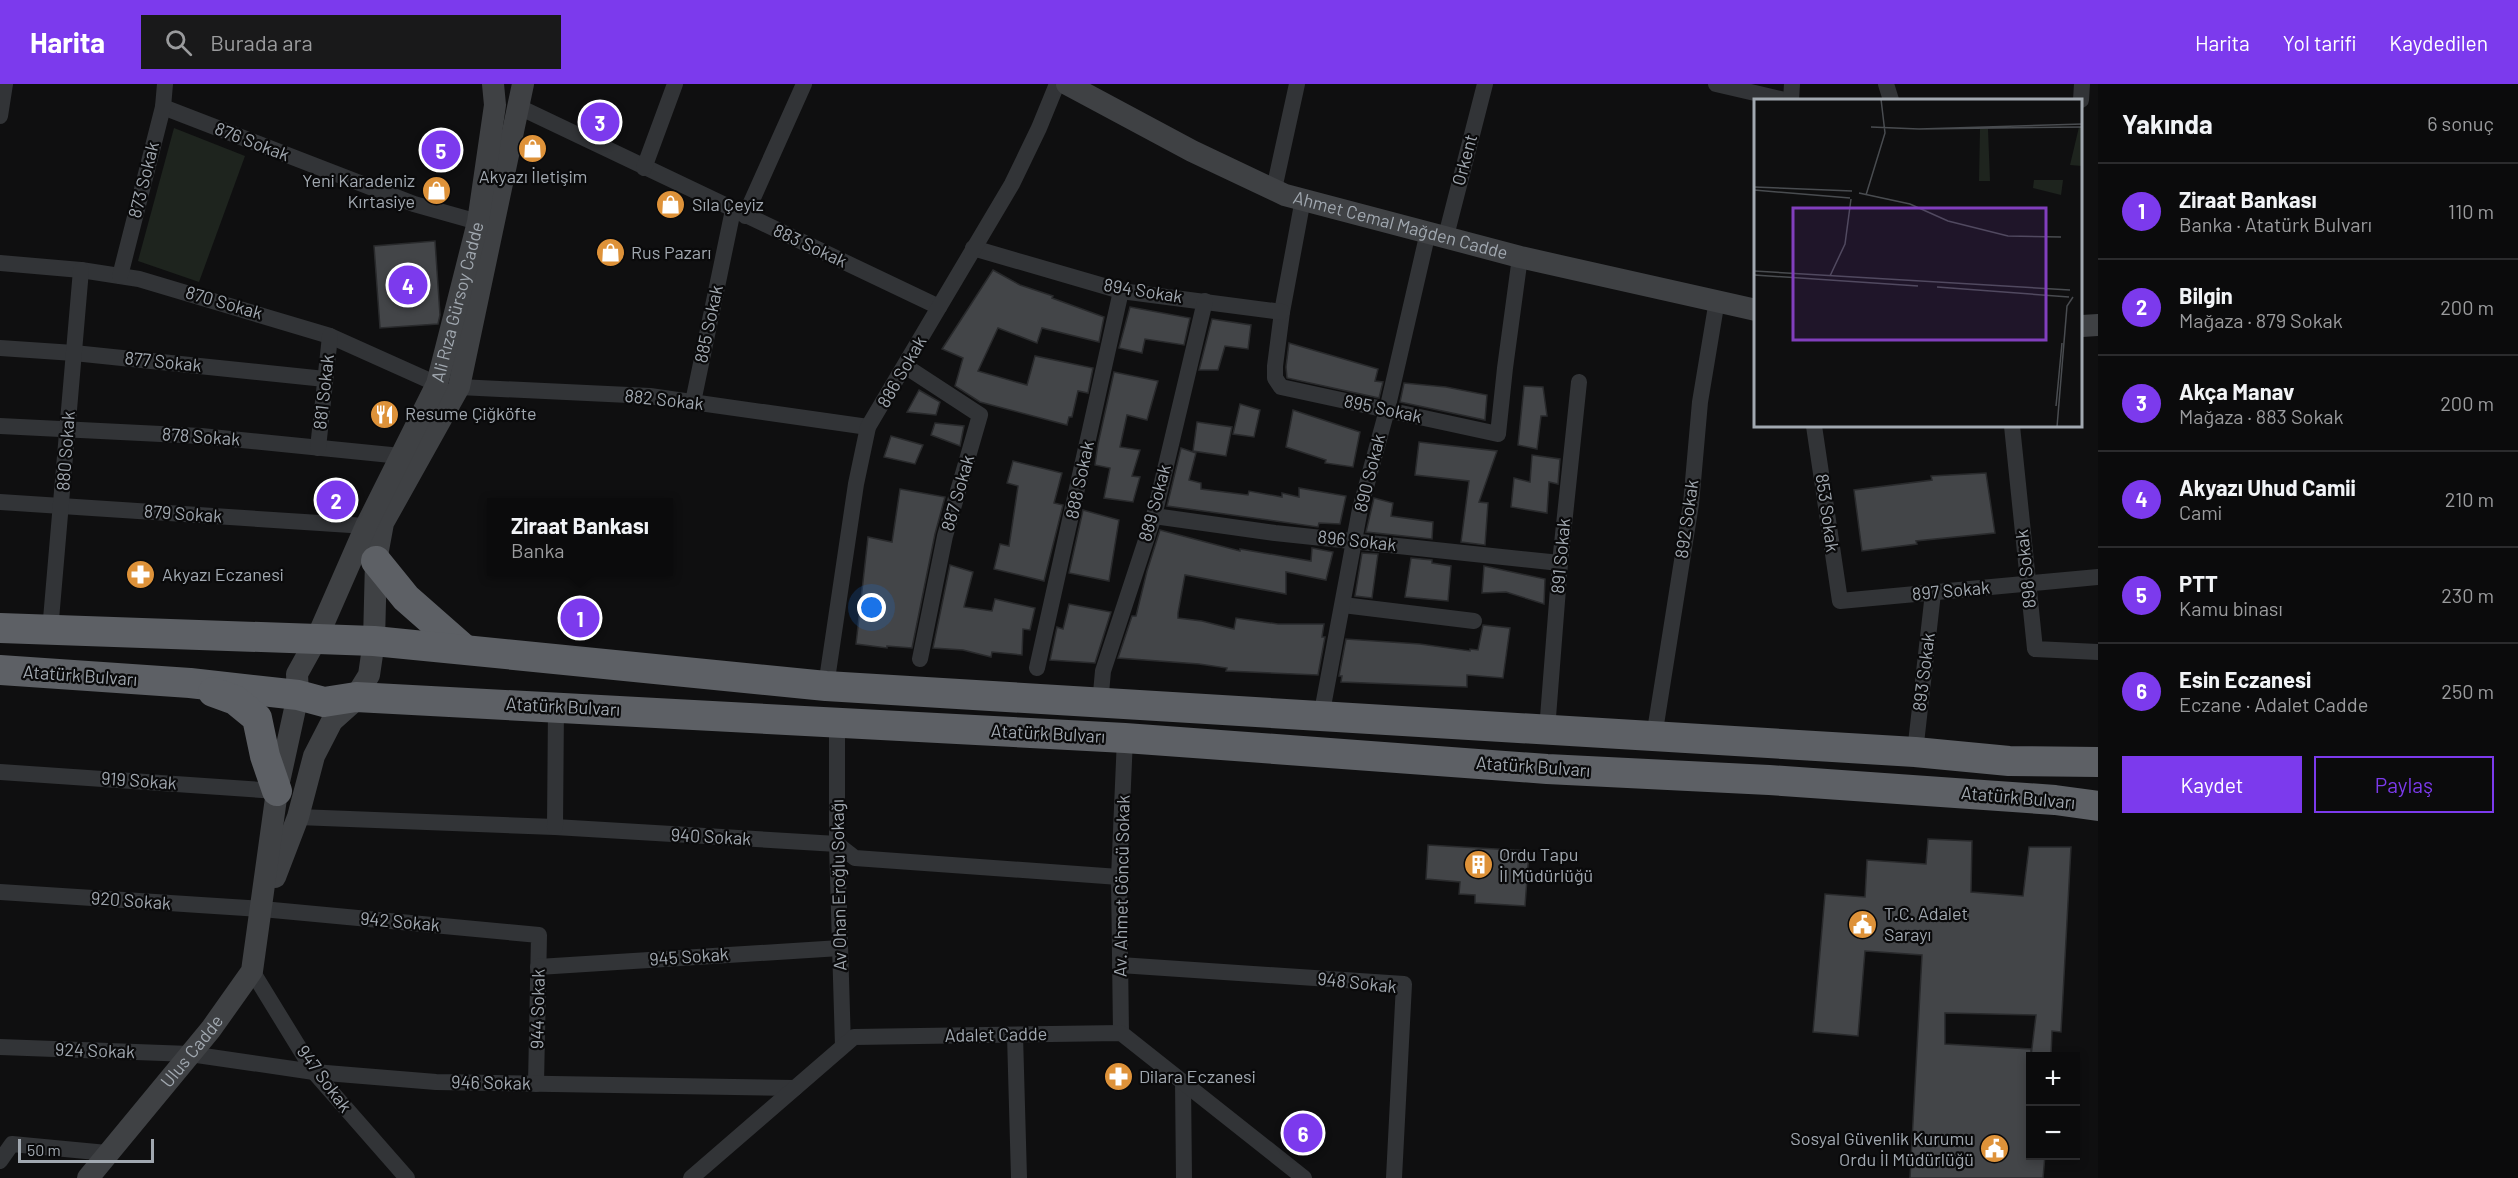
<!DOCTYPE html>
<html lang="tr">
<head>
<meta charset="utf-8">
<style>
	:root { --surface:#0b0b0c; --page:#19191a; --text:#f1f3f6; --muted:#9a9b9d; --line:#2b2b2d; --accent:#7c3aed }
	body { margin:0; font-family:Barlow,sans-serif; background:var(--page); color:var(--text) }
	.controls { position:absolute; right:18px; bottom:18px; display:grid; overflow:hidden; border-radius:0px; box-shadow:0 3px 9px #0003 }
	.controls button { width:54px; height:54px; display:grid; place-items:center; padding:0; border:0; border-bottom:2px solid var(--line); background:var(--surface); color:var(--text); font:30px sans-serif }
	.scale { position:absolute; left:18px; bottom:15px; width:136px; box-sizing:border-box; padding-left:6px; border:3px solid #a1a8b0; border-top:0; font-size:16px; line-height:21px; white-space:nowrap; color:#a1a8b0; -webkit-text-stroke:4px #0a0a0b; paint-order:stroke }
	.you { position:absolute; left:872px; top:524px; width:21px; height:21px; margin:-15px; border:4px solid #fff; border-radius:50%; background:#1a73e8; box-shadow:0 0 0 9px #1a73e833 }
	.badge { display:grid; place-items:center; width:39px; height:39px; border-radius:50%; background:var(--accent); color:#fff; font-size:20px; font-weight:700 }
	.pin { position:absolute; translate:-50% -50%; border:3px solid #fff; box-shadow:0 2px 6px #0006 }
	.popup { position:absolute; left:487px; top:414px; width:186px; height:78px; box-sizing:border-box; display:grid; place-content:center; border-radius:0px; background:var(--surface); filter:drop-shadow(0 2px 4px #0005); font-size:20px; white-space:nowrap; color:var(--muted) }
	.popup b { font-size:22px; color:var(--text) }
	.popup::after { content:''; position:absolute; left:50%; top:100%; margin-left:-12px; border:12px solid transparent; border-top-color:var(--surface) }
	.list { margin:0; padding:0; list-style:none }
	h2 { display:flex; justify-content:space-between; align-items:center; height:78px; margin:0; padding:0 24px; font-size:26px }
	h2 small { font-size:20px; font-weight:400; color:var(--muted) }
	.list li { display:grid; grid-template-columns:39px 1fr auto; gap:18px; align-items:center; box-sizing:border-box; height:96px; padding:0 24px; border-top:2px solid var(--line) }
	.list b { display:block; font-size:22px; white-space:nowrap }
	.list p { margin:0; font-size:20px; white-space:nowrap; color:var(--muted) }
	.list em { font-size:20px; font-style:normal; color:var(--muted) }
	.actions { display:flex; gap:12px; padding:18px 24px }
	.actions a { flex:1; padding:14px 0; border:2px solid var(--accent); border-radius:0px; text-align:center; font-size:21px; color:var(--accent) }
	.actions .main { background:var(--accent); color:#fff }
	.icon { flex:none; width:33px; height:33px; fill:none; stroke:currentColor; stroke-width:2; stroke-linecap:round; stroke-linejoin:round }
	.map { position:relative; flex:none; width:2098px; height:1094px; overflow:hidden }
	header { display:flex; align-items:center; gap:36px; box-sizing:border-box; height:84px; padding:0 30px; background:var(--accent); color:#fff }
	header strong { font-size:28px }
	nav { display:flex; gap:33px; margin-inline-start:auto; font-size:21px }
	.search { width:420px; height:54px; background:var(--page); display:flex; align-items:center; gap:15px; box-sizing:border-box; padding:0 21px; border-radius:0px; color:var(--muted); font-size:22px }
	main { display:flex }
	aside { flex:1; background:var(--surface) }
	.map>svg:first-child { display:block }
</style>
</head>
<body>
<header>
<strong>Harita</strong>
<div class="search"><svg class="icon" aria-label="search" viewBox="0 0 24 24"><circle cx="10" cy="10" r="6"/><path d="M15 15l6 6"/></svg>Burada ara</div>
<nav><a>Harita</a><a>Yol tarifi</a><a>Kaydedilen</a></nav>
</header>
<main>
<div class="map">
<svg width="2098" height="1094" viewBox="0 0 2098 1094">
	<rect width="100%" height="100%" fill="#0f0f10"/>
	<polygon fill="#1e241e" points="174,44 245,72 199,198 138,177"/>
	<g fill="#434548" stroke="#292a2c" stroke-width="1.5">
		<polygon points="435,157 440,231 438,240 380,244 374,162"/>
		<polygon points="993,186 1020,201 1053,212 1052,214 1104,233 1099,258 1042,244 1037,259 998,244 978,287 1027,301 1035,272 1093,284 1088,309 1078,307 1072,333 1069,333 1067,341 980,318 955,302 963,274 942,265"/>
		<polygon points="1130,223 1190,234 1184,261 1145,255 1142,269 1119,264"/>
		<polygon points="1212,235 1251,241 1248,265 1225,262 1218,286 1199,286"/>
		<polygon points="1289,259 1378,285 1375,297 1383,298 1379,314 1287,294 1286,283"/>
		<polygon points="1114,288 1158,297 1147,336 1127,331 1120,363 1140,366 1132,392 1140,393 1133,418 1104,414 1110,384 1095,381 1098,360"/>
		<polygon points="1404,299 1446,303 1487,311 1485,336 1400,318"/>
		<polygon points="1524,302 1543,303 1547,332 1541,332 1537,365 1518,361"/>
		<polygon points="919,306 940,318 936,331 907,328"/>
		<polygon points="1240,320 1260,326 1254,353 1233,350"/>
		<polygon points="1293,326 1360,348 1353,383 1325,379 1326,376 1286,363"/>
		<polygon points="1197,338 1232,343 1226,372 1193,367"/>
		<polygon points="935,339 964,342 960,362 931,351"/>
		<polygon points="891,352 923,361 915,380 884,373"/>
		<polygon points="1419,358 1497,367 1479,418 1488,419 1485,461 1461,458 1469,397 1415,391"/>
		<polygon points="1181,364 1196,369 1189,396 1201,399 1201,405 1248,411 1249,407 1282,413 1282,409 1299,413 1299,404 1346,412 1340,440 1319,439 1318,443 1167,422"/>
		<polygon points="1532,371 1560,375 1558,400 1549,398 1547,429 1511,423 1514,394 1530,398"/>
		<polygon points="1013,377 1062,389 1054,419 1063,421 1044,497 994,485 1000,460 1009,462 1018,402 1007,399"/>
		<polygon points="1986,389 1995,449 1916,457 1917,460 1862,467 1854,406 1932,396 1931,392"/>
		<polygon points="900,405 945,413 935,450 912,564 887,562 887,564 856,560 868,453 892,458"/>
		<polygon points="1374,414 1393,419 1391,432 1433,438 1432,455 1366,448"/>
		<polygon points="1083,426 1119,436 1109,497 1069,489"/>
		<polygon points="1160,446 1240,467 1240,465 1311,477 1312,464 1333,468 1326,496 1286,488 1286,510 1185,491 1178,529 1178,534 1202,537 1234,545 1236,534 1278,540 1324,540 1322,553 1325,553 1318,591 1226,587 1227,584 1199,580 1118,574 1132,532 1136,532 1147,487"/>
		<polygon points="1362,469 1378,470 1372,514 1355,512"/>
		<polygon points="1411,474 1432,476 1432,479 1451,482 1448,517 1405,513"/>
		<polygon points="950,481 973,488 964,523 992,527 995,515 1035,524 1030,546 1023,545 1022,571 992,568 991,573 963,566 933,564"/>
		<polygon points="1484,482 1545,495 1544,520 1506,508 1482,509"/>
		<polygon points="1069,520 1111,528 1095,579 1050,576 1057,543 1063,545"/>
		<polygon points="1483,541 1510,544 1503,594 1467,591 1467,603 1341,598 1342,592 1339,592 1346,555 1420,560 1470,567 1470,565 1478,566"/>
		<polygon points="1928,755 1972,757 1971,808 2023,812 2029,763 2071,763 2061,948 2052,947 2051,972 2031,972 2036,931 1945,929 1945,960 2031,965 2031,1071 2045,1071 2043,1094 1910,1094 1922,871 1865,867 1858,952 1813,948 1825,810 1865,813 1867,776 1926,780"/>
		<polygon points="1428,761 1529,767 1525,822 1475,819 1475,811 1459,810 1460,798 1426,795"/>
	</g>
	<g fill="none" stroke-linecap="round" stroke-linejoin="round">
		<g stroke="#323437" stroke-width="16">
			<polyline points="1716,0 1785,16"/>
			<polyline points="1886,0 1891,16"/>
			<polyline points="1791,16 1792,0"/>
			<polyline points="2081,16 2082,0"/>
			<polyline points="163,23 414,120 478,138"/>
			<polyline points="519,23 939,223"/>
			<polyline points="0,32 5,0"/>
			<polyline points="644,84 675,0"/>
			<polyline points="1274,105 1297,0"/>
			<polyline points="1303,115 1282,228 1275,282 1275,294 1281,303 1498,350 1505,284 1520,173"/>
			<polyline points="745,132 804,0"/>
			<polyline points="1446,152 1485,0"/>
			<polyline points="973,164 1121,207 1282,228"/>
			<polyline points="0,179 81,186 139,195 330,252 437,300"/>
			<polyline points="120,192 163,23 165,0"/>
			<polyline points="0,264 74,269 325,295"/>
			<polyline points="905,282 980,331 945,452 920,575"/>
			<polyline points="459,303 650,312 868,343"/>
			<polyline points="693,318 733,126"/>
			<polyline points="0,342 201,352 401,372"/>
			<polyline points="1814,342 1840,517 2098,493"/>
			<polyline points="2012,342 2035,565 2098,568"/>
			<polyline points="318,364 330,252"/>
			<polyline points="0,418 366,442"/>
			<polyline points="1154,432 1275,449 1560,479"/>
			<polyline points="1343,521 1474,537"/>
			<polyline points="50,547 81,186"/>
			<polyline points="1037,584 1121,207"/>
			<polyline points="826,602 856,400 868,343 1012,100 1039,44 1057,0"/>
			<polyline points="1100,620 1103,587 1154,432 1205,217"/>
			<polyline points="1321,633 1360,425 1387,326 1428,148"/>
			<polyline points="837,640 837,760 843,962"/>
			<polyline points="1547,646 1560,479 1579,298"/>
			<polyline points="1654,653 1691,420 1700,318 1717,216"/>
			<polyline points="1915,668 1933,509"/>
			<polyline points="0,688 277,707"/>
			<polyline points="298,733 555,743 837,760 855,774 1119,793"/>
			<polyline points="555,743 556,622"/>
			<polyline points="0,808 262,825 539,851 536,1000"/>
			<polyline points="1120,881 1404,900 1394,1094"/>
			<polyline points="538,883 840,864"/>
			<polyline points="252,887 314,988 407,1094"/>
			<polyline points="1121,949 1119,793 1125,654"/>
			<polyline points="1015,951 1019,1094"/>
			<polyline points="0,963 190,970 314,988 436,998 795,1004"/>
			<polyline points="1183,998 1184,1094"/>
			<polyline points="0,1077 12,1060 107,1069"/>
			<polyline points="691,1094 854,953 1121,949 1304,1094"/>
		</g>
		<g stroke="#3f4144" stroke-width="22">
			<path id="s1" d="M1067,0L1192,67L1285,111L1520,173L1756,226"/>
			<polyline points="2082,242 2098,241"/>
			<polyline points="275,793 298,733 314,672 332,637 351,620 369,591 374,557 376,477 383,439 459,303 523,0"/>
			<path id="s2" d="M88,1094L211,945L252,887L277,707L298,611L297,590L317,554L366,442L437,300L478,138L495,21L493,0"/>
		</g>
		<g stroke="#5d6065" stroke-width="30">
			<polyline points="376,477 406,514 464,565"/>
			<polyline points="0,544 374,557 826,602 1915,668 2009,677 2098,678"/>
			<polyline points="0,586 190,599 298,611 324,618 356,613 1125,654 1547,685 1769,696 2055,716 2098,722"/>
			<polyline points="213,608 235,616 257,634 265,672 277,707"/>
		</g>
	</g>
	<defs>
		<symbol id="shop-disc" viewBox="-11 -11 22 22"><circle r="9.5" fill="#de9239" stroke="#0a0a0b"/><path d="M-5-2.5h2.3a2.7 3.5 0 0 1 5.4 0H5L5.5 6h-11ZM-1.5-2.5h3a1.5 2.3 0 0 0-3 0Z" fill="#fff"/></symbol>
		<symbol id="restaurant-disc" viewBox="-11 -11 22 22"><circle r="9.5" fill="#de9239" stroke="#0a0a0b"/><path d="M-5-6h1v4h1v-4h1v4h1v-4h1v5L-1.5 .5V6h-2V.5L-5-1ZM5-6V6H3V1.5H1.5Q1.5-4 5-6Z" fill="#fff"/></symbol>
		<symbol id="pharmacy-disc" viewBox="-11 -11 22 22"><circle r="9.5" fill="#de9239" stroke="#0a0a0b"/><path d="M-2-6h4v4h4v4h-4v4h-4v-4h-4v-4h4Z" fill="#fff"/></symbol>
		<symbol id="building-disc" viewBox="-11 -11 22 22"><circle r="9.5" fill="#de9239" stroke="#0a0a0b"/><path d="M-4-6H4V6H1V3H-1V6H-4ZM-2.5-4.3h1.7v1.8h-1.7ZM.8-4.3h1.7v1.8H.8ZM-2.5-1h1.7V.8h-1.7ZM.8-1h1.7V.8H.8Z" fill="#fff"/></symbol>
		<symbol id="civic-disc" viewBox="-11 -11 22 22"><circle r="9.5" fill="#de9239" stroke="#0a0a0b"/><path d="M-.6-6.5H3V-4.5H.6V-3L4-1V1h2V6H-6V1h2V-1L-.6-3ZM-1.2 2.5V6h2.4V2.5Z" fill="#fff"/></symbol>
	</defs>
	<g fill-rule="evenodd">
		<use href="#shop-disc" x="516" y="48" width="33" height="33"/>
		<use href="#shop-disc" x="420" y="90" width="33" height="33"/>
		<use href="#shop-disc" x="654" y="104" width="33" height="33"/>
		<use href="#shop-disc" x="594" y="152" width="33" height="33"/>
		<use href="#restaurant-disc" x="368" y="314" width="33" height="33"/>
		<use href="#pharmacy-disc" x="124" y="474" width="33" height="33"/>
		<use href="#building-disc" x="1462" y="764" width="33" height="33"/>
		<use href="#civic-disc" x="1846" y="824" width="33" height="33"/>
		<use href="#pharmacy-disc" x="1102" y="976" width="33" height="33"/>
		<use href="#civic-disc" x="1978" y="1048" width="33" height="33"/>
	</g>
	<g text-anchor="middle" stroke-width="4.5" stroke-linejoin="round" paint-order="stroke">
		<g font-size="18" fill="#a1a8b0" stroke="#0a0a0b">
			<text transform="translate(252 58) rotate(21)" y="6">876 Sokak</text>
			<text transform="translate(1465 76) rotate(-75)" y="6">Orkent</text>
			<text transform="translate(144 96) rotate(-76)" y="6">873 Sokak</text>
			<text dy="6" stroke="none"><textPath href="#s1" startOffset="364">Ahmet Cemal Mağden Cadde</textPath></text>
			<text transform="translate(810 162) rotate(25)" y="6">883 Sokak</text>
			<text transform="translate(1143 207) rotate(9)" y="6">894 Sokak</text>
			<text dy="6" stroke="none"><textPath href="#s2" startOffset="972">Ali Rıza Gürsoy Cadde</textPath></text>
			<text transform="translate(224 219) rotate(16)" y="6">870 Sokak</text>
			<text transform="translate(709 240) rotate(-78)" y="6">885 Sokak</text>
			<text transform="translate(163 278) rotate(6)" y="6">877 Sokak</text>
			<text transform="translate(902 288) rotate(-60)" y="6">886 Sokak</text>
			<text transform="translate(324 308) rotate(-84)" y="6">881 Sokak</text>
			<text transform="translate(664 316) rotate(6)" y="6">882 Sokak</text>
			<text transform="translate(1383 325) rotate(12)" y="6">895 Sokak</text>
			<text transform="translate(201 353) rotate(4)" y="6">878 Sokak</text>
			<text transform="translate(66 367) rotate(-86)" y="6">880 Sokak</text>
			<text transform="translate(1370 389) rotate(-76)" y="6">890 Sokak</text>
			<text transform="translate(1080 396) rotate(-78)" y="6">888 Sokak</text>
			<text transform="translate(958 409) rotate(-74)" y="6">887 Sokak</text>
			<text transform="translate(1155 419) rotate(-75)" y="6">889 Sokak</text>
			<text transform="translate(1827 429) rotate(82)" y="6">853 Sokak</text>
			<text transform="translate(183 430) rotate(4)" y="6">879 Sokak</text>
			<text transform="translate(1687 435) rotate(-82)" y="6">892 Sokak</text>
			<text transform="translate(1357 457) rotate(6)" y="6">896 Sokak</text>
			<text transform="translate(1561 472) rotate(-85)" y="6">891 Sokak</text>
			<text transform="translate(2026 485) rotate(-96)" y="6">898 Sokak</text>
			<text transform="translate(1951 507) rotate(-5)" y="6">897 Sokak</text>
			<text transform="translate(1924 588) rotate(-83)" y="6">893 Sokak</text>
			<text transform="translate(80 592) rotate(4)" y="6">Atatürk Bulvarı</text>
			<text transform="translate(563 623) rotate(3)" y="6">Atatürk Bulvarı</text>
			<text transform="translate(1048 650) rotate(3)" y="6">Atatürk Bulvarı</text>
			<text transform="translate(1533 683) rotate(4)" y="6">Atatürk Bulvarı</text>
			<text transform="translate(139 697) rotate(4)" y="6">919 Sokak</text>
			<text transform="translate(2018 714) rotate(5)" y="6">Atatürk Bulvarı</text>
			<text transform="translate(711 753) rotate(3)" y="6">940 Sokak</text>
			<text transform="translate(839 801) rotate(-91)" y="6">Av Ohan Eroğlu Sokağı</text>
			<text transform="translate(1122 802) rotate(-89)" y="6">Av. Ahmet Göncü Sokak</text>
			<text transform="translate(131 817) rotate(4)" y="6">920 Sokak</text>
			<text transform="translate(400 838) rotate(5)" y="6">942 Sokak</text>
			<text transform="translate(689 873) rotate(-4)" y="6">945 Sokak</text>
			<text transform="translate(1357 899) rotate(6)" y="6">948 Sokak</text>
			<text transform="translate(538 925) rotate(-89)" y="6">944 Sokak</text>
			<text transform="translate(996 951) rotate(-1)" y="6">Adalet Cadde</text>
			<text transform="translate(95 967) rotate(2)" y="6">924 Sokak</text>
			<text dy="6" stroke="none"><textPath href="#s2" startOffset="164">Ulus Cadde</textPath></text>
			<text transform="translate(324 995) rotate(53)" y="6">947 Sokak</text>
			<text transform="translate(491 999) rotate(1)" y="6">946 Sokak</text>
		</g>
		<g font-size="18" fill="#a1a8b0" stroke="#0a0a0b" text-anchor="start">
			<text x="533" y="99" text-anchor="middle">Akyazı İletişim</text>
			<text x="415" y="103" text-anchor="end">Yeni Karadeniz<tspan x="415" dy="21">Kırtasiye</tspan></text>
			<text x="692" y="127">Sıla Çeyiz</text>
			<text x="631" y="175">Rus Pazarı</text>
			<text x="405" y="336">Resume Çiğköfte</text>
			<text x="162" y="497">Akyazı Eczanesi</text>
			<text x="1499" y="777">Ordu Tapu<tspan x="1499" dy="21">İl Müdürlüğü</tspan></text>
			<text x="1884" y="836">T.C. Adalet<tspan x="1884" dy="21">Sarayı</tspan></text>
			<text x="1139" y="999">Dilara Eczanesi</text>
			<text x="1974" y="1061" text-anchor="end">Sosyal Güvenlik Kurumu<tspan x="1974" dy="21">Ordu İl Müdürlüğü</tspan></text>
		</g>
	</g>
	<g transform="translate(1754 15)">
		<rect width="328" height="328" fill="#0f0f10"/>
		<path d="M325,28H328V67L316,66ZM226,30H234L236,82H225ZM280,81H309L307,96L279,89Z" fill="#1e241e"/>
		<path fill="none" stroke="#494c50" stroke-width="1.5" d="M329,25L165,30L329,28M117,28L165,30M0,88L98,92M0,91L96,99M105,94L156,105L194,122L254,137L307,138M112,96L131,34L127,0M0,172L316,191M0,176L164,187M76,177L91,145L97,100M183,188L315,198M302,307L308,244M303,328L313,207L319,198"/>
		<path fill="#813fbd" fill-opacity="0.15" stroke="#813fbd" stroke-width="3" d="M39,109H292V241H39Z"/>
		<rect width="328" height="328" fill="none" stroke="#a1a8b0" stroke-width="3"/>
	</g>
</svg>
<div class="controls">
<button>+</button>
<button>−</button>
</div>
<div class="scale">50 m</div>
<div class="you"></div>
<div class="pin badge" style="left:580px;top:534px">1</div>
<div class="popup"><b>Ziraat Bankası</b>Banka</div>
<div class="pin badge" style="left:336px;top:416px">2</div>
<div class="pin badge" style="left:600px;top:38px">3</div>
<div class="pin badge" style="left:408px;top:201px">4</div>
<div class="pin badge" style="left:441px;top:66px">5</div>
<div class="pin badge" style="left:1303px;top:1049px">6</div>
</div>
<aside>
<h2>Yakında<small>6 sonuç</small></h2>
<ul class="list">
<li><span class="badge">1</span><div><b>Ziraat Bankası</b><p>Banka · Atatürk Bulvarı</p></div><em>110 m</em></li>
<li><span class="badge">2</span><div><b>Bilgin</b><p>Mağaza · 879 Sokak</p></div><em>200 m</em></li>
<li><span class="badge">3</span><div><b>Akça Manav</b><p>Mağaza · 883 Sokak</p></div><em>200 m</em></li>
<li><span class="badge">4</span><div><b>Akyazı Uhud Camii</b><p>Cami</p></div><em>210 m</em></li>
<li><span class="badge">5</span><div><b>PTT</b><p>Kamu binası</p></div><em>230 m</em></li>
<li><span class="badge">6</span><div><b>Esin Eczanesi</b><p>Eczane · Adalet Cadde</p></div><em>250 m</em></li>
</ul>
<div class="actions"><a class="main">Kaydet</a><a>Paylaş</a></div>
</aside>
</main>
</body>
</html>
